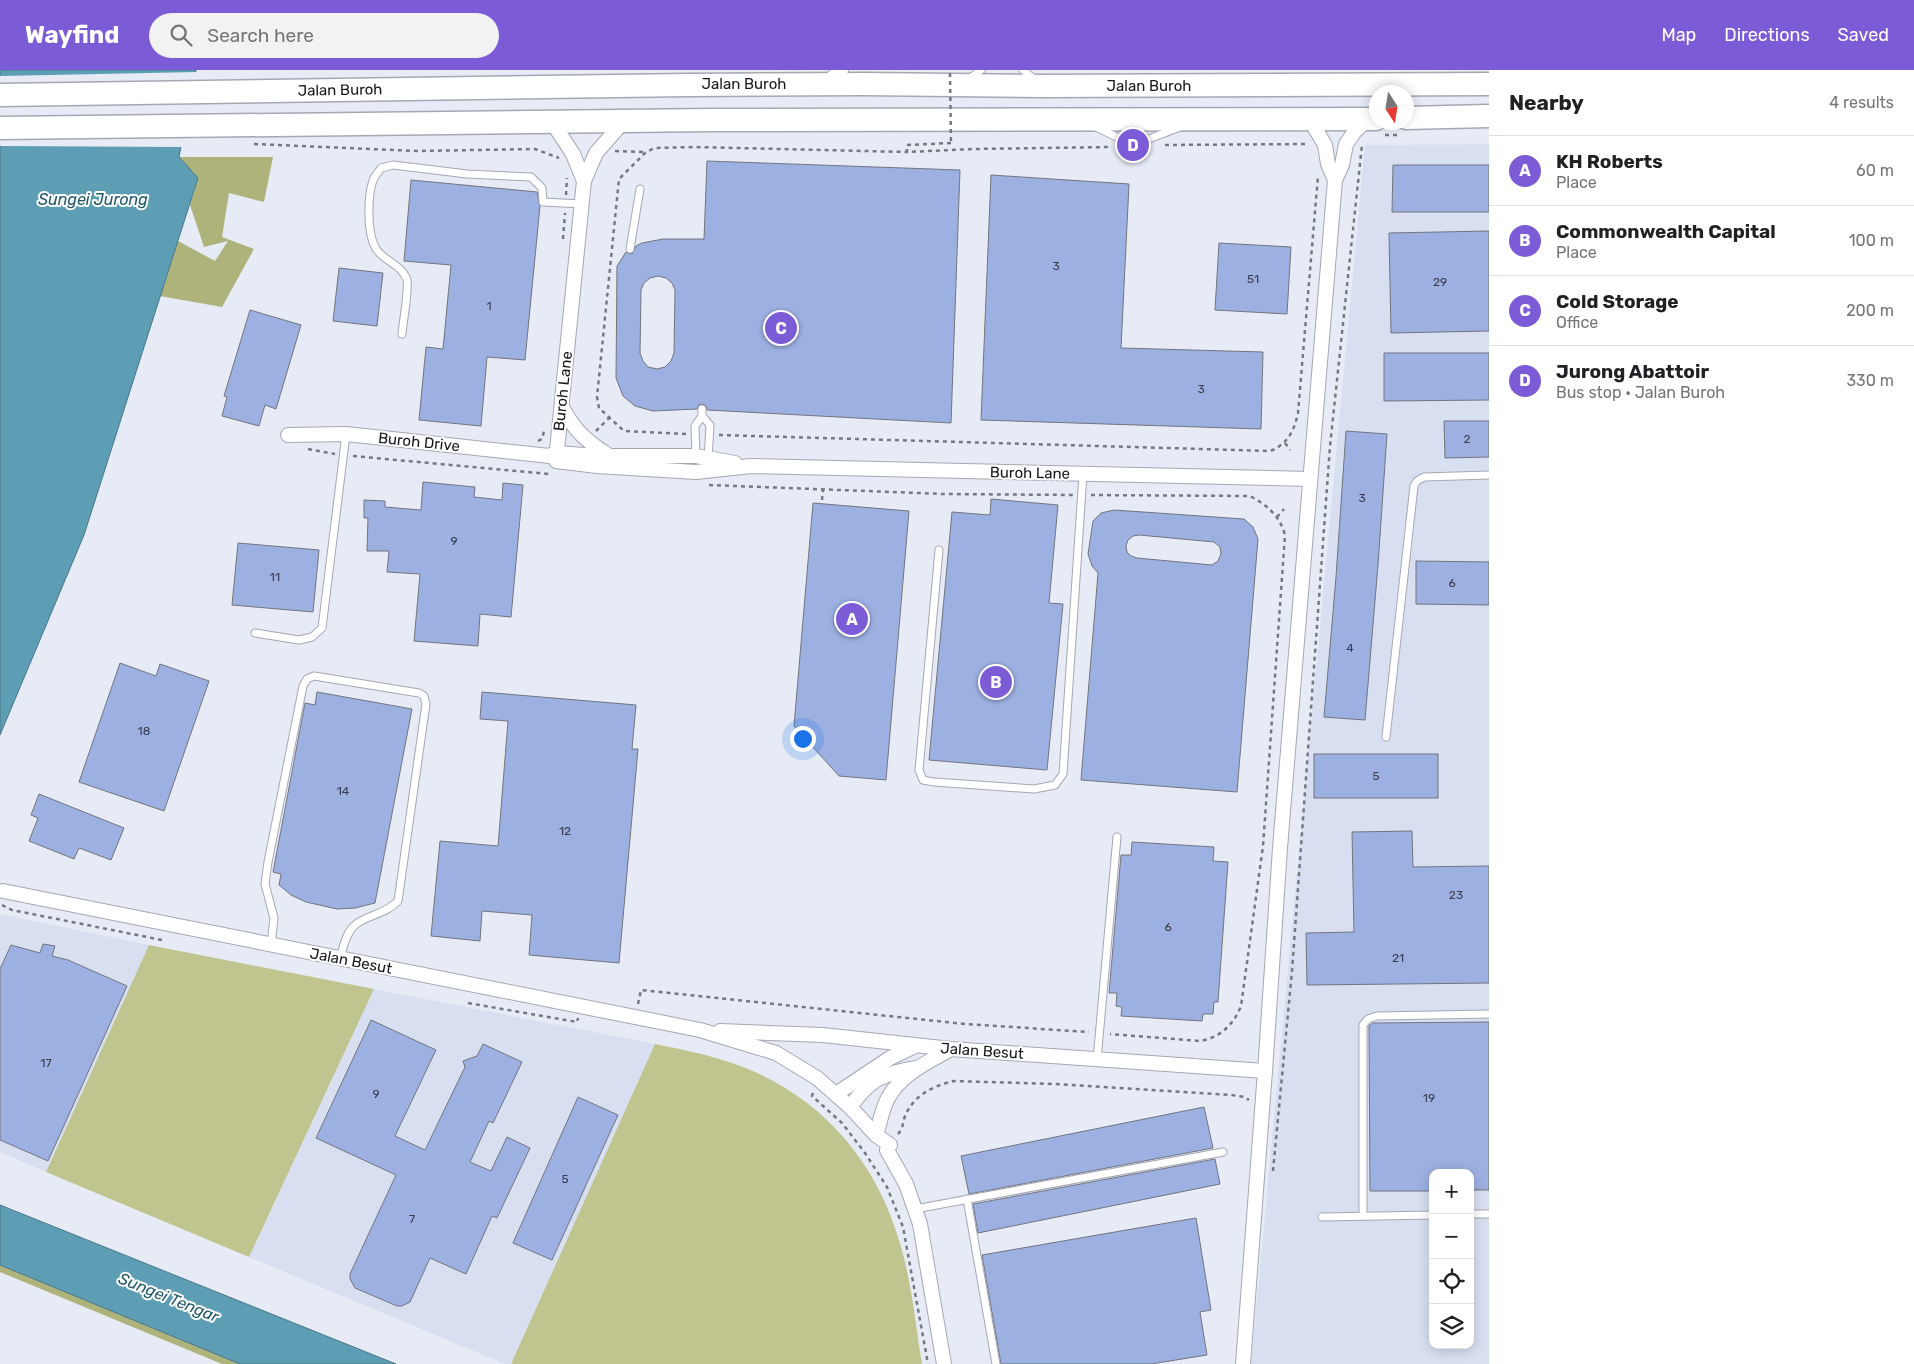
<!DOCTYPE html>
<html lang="en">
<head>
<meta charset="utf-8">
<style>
	:root { --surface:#fff; --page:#f2f2f2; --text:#202124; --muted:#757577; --line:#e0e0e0; --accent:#7c5cd6 }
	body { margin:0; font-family:Rubik,sans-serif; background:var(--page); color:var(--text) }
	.controls { position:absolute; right:15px; bottom:15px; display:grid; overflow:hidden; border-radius:10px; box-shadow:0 2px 12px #0003 }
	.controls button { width:45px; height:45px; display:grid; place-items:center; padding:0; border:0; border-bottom:1px solid var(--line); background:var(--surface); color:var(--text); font:25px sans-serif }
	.compass { position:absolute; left:1369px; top:15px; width:45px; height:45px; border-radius:50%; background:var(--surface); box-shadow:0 2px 12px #0003; rotate:168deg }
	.you { position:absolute; left:802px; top:668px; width:18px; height:18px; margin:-12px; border:4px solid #fff; border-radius:50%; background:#1a73e8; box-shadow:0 0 0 8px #1a73e833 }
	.badge { display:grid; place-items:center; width:32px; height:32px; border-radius:50%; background:var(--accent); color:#fff; font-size:16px; font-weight:700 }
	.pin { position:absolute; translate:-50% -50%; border:2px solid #fff; box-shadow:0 1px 5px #0006 }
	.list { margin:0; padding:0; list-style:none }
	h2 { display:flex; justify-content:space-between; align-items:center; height:65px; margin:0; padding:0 20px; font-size:21px }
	h2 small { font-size:16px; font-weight:400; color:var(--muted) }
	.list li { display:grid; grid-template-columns:32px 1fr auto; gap:15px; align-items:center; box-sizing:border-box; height:70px; padding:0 20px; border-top:1px solid var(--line) }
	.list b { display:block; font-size:19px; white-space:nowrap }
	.list p { margin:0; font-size:16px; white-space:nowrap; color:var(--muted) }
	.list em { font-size:16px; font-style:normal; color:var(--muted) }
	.icon { flex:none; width:28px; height:28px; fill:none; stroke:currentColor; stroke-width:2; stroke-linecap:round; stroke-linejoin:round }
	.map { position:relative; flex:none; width:1489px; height:1294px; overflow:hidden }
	header { display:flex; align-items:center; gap:30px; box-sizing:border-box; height:70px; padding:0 25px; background:var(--accent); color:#fff }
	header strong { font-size:24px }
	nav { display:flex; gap:28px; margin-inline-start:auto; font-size:18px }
	.search { width:350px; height:45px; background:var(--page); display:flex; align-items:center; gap:12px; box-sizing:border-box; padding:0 18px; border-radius:28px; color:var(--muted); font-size:19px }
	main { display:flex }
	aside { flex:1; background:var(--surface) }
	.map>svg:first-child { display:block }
</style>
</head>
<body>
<header>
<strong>Wayfind</strong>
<div class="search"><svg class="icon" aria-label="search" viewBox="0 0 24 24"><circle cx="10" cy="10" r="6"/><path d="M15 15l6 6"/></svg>Search here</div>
<nav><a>Map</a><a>Directions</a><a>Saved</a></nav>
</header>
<main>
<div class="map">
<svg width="1489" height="1294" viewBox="0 0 1489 1294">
	<rect width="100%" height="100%" fill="#e7ebf6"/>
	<g fill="#d8dff1" fill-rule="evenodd">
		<path d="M1489,74V1294H1251L1365,75ZM1433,1103H1470V1275H1433Z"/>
		<polygon points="0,844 149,875 46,1102 0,1082"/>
		<polygon points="374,919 655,974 511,1294 505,1294 249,1187"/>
	</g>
	<g fill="#c0c58f">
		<polygon points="149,875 374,919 249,1187 46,1102"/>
		<path d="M655,974C680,979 705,984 729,992C811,1019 871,1081 897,1164C911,1205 915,1251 922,1294H511Z"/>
	</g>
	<g fill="#aeb37c">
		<polygon points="179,87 273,87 264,132 229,123 222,167 254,179 222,237 160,226 178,171 215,191 228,171 204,177 190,135 198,108"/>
		<polygon points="0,1195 240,1294 222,1294 0,1202"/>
	</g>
	<g fill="#5d9eb5" stroke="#487687">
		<polygon points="0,0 196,0 179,87 198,108 84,465 0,665"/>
		<polygon points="0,1135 396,1294 240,1294 0,1195"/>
	</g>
	<polygon fill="#e7ebf6" points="198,2 183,77 0,76 0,6"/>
	<g fill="#9db0e2" stroke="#71757e" fill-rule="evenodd">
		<path d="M707,91L960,100L951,353L707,340L706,336L702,334L699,335L697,339L653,341L635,336L623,326L616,308L617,196L626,182L632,184L636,176L642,173L663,169H704ZM658,206L666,208L672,213L675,220L674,283L671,291L665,297L657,299L648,297L643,291L640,283L641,220L644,213L650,208Z"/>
		<polygon points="1393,95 1489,95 1489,142 1392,142"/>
		<polygon points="991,105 1129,114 1121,278 1263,282 1261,359 981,350"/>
		<polygon points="411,110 537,122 540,136 525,290 487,287 481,356 419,350 426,277 443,279 451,195 404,191"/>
		<polygon points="1489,161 1489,261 1391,263 1389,163"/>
		<polygon points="1219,173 1291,177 1287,244 1215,240"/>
		<polygon points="339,198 383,203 377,256 333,251"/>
		<polygon points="250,240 301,255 276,339 265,335 259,356 222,346 227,327 224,326"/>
		<polygon points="1384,283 1489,283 1489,330 1384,331"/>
		<polygon points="1444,351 1489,351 1489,387 1445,388"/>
		<polygon points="1346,361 1387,364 1378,495 1365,650 1324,647 1336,507"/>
		<polygon points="423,412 475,417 474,427 502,430 503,413 523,415 511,547 480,544 478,576 414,571 420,504 387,502 389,481 367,481 368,448 364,448 364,430 385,431 385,437 421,440"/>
		<polygon points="991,429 1058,435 1049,533 1063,534 1047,700 929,690 952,442 990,445"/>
		<polygon points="813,433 909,441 886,710 839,706 794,656"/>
		<path d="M1114,440L1244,449L1253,457L1258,469L1237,722L1081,710L1098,503L1092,496L1088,484L1093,451L1101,443ZM1139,465L1214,472L1220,477L1221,484L1218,491L1212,495L1137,488L1131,486L1127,482L1126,476L1128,470L1133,466Z"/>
		<polygon points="238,473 319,480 313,542 232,535"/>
		<polygon points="1416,491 1489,492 1489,535 1416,534"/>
		<polygon points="120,593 156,606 160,594 209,611 164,741 79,712"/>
		<polygon points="317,622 412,639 375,833 355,838 337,839 306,832 291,825 279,815 281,804 273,802 305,633 315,635"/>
		<polygon points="482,622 636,635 632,679 638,679 619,893 529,885 532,845 482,841 480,871 431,866 440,771 498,776 508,651 480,649"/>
		<rect x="1314" y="684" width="124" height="44"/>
		<polygon points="39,724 124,758 111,790 79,778 74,789 29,771 38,748 31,745"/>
		<polygon points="1412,761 1413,797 1489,796 1489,913 1307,915 1306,863 1354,862 1352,762"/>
		<polygon points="1132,772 1214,777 1213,791 1228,792 1218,932 1214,932 1213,944 1203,944 1202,951 1121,946 1122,937 1116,936 1117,923 1109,923 1121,785 1131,785"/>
		<polygon points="43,874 55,876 52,886 68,890 127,916 48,1091 0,1070 0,899 11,875 40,883"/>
		<polygon points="371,950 436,980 395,1066 425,1080 465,997 463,991 477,986 483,974 522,992 493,1053 489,1051 470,1092 491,1101 507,1067 530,1078 497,1148 492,1146 466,1204 430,1188 410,1232 402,1236 397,1236 355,1218 350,1209 350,1204 396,1105 316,1068"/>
		<polygon points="1489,952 1489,1120 1470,1120 1470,1103 1433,1103 1433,1121 1370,1121 1369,956 1373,953"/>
		<polygon points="578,1027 618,1045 552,1190 513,1173"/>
		<polygon points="1204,1037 1213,1078 969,1124 961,1086"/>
		<polygon points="1215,1089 1220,1114 978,1163 973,1134"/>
		<polygon points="1196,1148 1211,1240 1200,1242 1207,1285 1151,1294 1001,1294 982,1185"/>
	</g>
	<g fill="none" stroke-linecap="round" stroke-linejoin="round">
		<defs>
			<g id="service">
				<polyline points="1023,0 1034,9"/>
				<polyline points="969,9 981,0"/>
				<polyline points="1096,57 1133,75 1180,57"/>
				<polyline points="630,179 640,119"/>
				<path d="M402,264C403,252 409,219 407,210C402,194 382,191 375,177C367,162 367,124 374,108C376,105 379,101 381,98L393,95L467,104L531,107L542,118L543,132L582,134"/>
				<polyline points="702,346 710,355 708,389"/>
				<polyline points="696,386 695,356 702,346 702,339"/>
				<polyline points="939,480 919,700 923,710 934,712 1034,719 1055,715 1063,704 1083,404"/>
				<polyline points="255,563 299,570 312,567 322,558 346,364"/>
				<polyline points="1386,667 1414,416 1417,411 1424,407 1489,405"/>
				<path d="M271,875L274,848L265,814L268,792L303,616L307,609L314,606L419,623L424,626L426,634L398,831C385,845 365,845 354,856C346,863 343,878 340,888"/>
				<polyline points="1097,990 1117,767"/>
				<polyline points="967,1129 996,1294"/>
				<polyline points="915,1139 1223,1082"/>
				<polyline points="1470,1144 1489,1144"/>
				<polyline points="1363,1146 1363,955 1368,949 1377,946 1489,944"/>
				<polyline points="1322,1147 1433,1145"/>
			</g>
			<g id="minor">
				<polyline points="826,14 841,0"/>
				<polyline points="1309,48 1325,75 1328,94 1335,110"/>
				<polyline points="552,52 573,84 584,111"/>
				<path d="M562,337C574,360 586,371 608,385"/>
				<polyline points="288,365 346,364 549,386 556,383 599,386 696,386 735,393"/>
				<polyline points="556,390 584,111 596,83 624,51"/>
				<polyline points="556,391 597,396 696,402 751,396 1310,409"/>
				<polyline points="3,821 700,960 776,983 817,1008 850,1037 876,1065 890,1075 887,1080 906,1114 920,1154 944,1294"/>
				<polyline points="720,961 823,965 951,979 1265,1001"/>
				<polyline points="836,1024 890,988 915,976"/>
				<path d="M850,1037C871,1008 882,1004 916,998"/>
				<path d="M876,1065C880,1053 882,1039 888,1028C901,1004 928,992 951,979"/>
				<polyline points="1243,1294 1265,1001 1280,778 1335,110 1342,95 1346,74 1355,61 1368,49"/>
			</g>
			<g id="trunk">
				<polyline points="0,25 688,15 864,14 1042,16 1489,14"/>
				<polyline points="1406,48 1489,46"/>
				<polyline points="0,58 712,50 1376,49"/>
			</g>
		</defs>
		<use href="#service" stroke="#a4a8b2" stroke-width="9"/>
		<use href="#minor" stroke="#a4a8b2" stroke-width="16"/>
		<use href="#trunk" stroke="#a4a8b2" stroke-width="25"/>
		<g stroke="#75787f" stroke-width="2.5" stroke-dasharray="4 4" stroke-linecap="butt">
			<polyline points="1385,65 1400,65"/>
			<polyline points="951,73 907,75 907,82 973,79 1112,77"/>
			<polyline points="254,74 417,81 535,79 559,88"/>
			<polyline points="1165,75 1309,74"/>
			<polyline points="615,81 646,82"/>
			<polyline points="566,125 567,108"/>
			<polyline points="563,169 565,143"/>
			<polyline points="596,361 609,348"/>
			<polyline points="686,364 624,361 599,338 597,327 619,109 646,82 655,78 695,77 907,82"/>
			<path d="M719,365L1270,381C1288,374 1294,361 1298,343L1318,106"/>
			<polyline points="538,371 542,369 544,361"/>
			<polyline points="1285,373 1290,380"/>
			<polyline points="308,379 335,384"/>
			<polyline points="353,386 549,404"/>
			<polyline points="709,415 944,424 1073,425"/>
			<path d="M1091,425L1250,426C1267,435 1280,446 1285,465L1263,776L1241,936C1234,954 1220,968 1200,971L1110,964"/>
			<polyline points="822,430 823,420"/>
			<polyline points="1277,447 1284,439"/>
			<polyline points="2,835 12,840 162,870 163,867"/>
			<polyline points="468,933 577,952 578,948"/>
			<polyline points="638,934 641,920 965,954 1089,962"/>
			<polyline points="813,1023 812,1026 842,1053 865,1083 887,1117 903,1157 928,1294"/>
			<path d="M898,1064C903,1059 903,1052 905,1046C914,1025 933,1016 954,1011L1055,1014L1231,1025L1245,1027L1249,1030"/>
			<polyline points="1273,1101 1292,901 1330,376 1362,75"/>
		</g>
		<use href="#service" stroke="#fff" stroke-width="7"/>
		<use href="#minor" stroke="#fff" stroke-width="14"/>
		<use href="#trunk" stroke="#fff" stroke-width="22"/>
		<polyline stroke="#75787f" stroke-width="2.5" stroke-dasharray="4 4" stroke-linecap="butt" points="950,3 951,73"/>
	</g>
	<g text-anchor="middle" stroke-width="4" stroke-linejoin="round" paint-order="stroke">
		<g font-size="12" fill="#383d4d">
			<text x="1056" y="200">3</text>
			<text x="1253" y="213">51</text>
			<text x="1440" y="216">29</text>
			<text x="489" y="240">1</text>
			<text x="1201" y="323">3</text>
			<text x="1467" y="373">2</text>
			<text x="1362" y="432">3</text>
			<text x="454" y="475">9</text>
			<text x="275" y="511">11</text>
			<text x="1452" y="517">6</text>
			<text x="1350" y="582">4</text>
			<text x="144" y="665">18</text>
			<text x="1376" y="710">5</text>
			<text x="343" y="725">14</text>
			<text x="565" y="765">12</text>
			<text x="1456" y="829">23</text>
			<text x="1168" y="861">6</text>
			<text x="1398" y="892">21</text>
			<text x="46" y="997">17</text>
			<text x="376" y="1028">9</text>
			<text x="1429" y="1032">19</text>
			<text x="565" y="1113">5</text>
			<text x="412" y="1153">7</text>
		</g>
		<g font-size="15" fill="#16171b" stroke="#fff">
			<text x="744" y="19">Jalan Buroh</text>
			<text x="1149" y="21">Jalan Buroh</text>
			<text transform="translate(340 20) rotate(-1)" y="5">Jalan Buroh</text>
			<text transform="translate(563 321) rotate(-84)" y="5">Buroh Lane</text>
			<text transform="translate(419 372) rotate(6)" y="5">Buroh Drive</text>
			<text transform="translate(1030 403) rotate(1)" y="5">Buroh Lane</text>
			<text transform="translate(351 891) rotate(11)" y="5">Jalan Besut</text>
			<text transform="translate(982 981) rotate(4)" y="5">Jalan Besut</text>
		</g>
		<g font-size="16" font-style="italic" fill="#1f5566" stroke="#fff">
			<text x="93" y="135">Sungei Jurong</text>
			<text transform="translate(169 1227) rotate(22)" y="6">Sungei Tengar</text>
		</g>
	</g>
</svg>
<div class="controls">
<button>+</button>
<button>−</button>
<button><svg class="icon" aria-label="locate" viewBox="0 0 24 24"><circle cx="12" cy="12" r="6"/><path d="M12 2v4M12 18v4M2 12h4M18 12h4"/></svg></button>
<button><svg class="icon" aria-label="layers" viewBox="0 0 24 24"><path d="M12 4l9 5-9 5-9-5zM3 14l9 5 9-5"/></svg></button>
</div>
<svg class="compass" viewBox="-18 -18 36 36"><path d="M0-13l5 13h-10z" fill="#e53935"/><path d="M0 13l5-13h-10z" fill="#757577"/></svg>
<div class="you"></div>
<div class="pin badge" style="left:852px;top:549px">A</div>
<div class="pin badge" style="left:996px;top:612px">B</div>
<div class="pin badge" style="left:781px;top:258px">C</div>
<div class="pin badge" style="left:1133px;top:75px">D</div>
</div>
<aside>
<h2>Nearby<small>4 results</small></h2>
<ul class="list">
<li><span class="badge">A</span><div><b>KH Roberts</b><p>Place</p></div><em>60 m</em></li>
<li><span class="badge">B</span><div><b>Commonwealth Capital</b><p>Place</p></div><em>100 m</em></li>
<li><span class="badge">C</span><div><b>Cold Storage</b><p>Office</p></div><em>200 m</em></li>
<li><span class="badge">D</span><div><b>Jurong Abattoir</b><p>Bus stop · Jalan Buroh</p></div><em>330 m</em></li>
</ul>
</aside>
</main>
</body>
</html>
